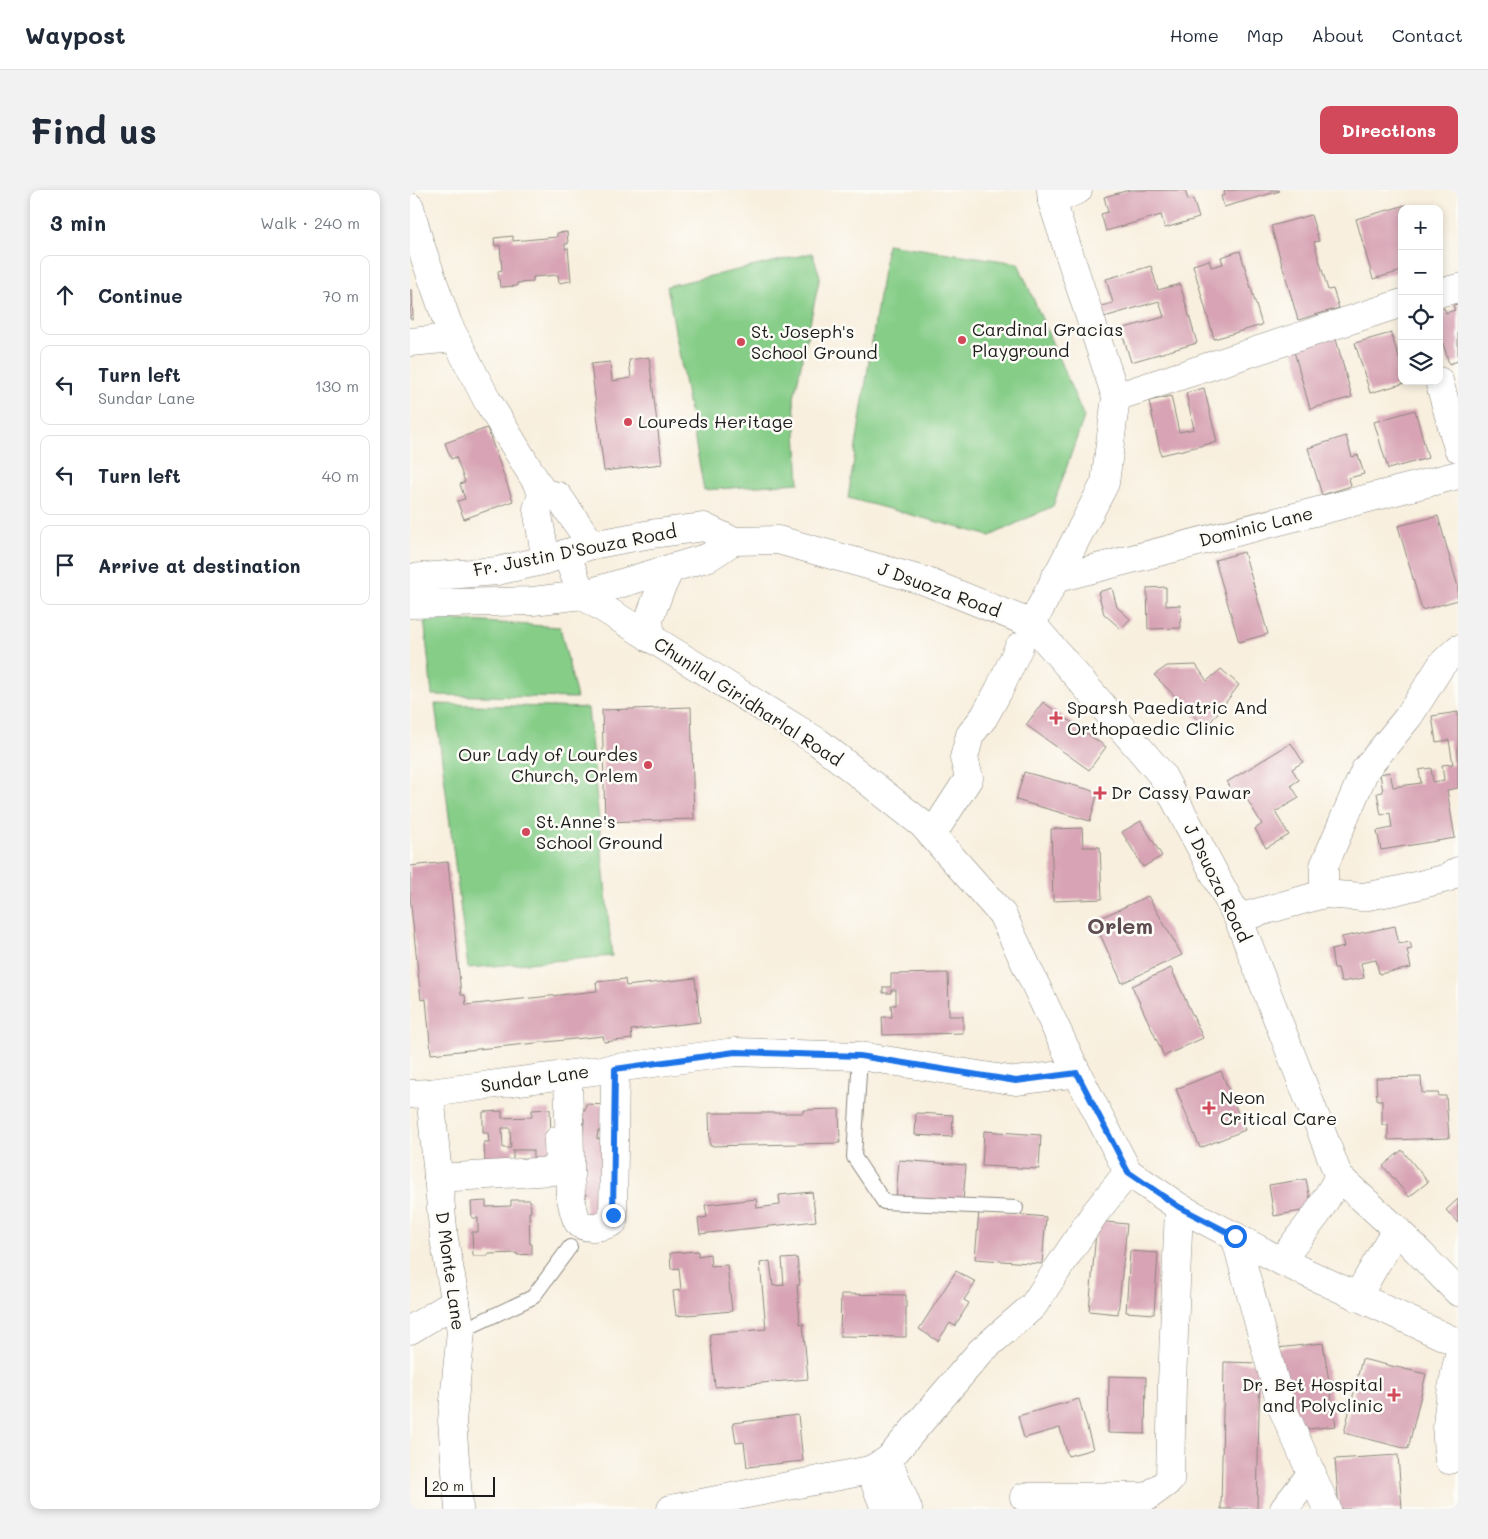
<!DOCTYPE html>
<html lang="en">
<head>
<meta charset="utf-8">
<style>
	:root { --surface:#fff; --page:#f2f2f3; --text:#1f2937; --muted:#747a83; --line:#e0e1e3; --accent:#d1495b }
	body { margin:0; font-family:Mali,sans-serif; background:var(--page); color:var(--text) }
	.controls { position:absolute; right:15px; top:15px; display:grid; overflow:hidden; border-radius:10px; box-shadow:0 2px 8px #0003 }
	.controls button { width:45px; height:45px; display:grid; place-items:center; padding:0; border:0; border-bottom:1px solid var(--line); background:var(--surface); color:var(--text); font:25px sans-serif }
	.scale { position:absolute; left:15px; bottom:12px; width:70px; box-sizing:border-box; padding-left:5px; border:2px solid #1c1c1c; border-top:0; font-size:14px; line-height:18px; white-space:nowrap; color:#1c1c1c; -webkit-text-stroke:4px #fdfcf7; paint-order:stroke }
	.stop { position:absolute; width:15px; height:15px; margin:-11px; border:4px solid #1a73e8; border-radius:50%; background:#fff }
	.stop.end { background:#1a73e8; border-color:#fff; box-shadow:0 1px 5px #0008 }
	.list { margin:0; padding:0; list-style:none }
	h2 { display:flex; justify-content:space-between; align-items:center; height:65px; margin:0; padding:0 20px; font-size:21px }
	h2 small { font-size:16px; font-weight:400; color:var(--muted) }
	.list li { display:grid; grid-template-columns:32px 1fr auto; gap:15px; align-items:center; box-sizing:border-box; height:80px; margin:0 10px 10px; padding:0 10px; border:1px solid var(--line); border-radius:10px }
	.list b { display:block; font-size:19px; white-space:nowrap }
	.list p { margin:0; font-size:16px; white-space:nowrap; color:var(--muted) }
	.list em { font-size:16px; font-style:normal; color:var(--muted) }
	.icon { flex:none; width:28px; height:28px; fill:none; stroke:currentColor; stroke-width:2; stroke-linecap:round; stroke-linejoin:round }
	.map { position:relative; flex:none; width:1048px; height:1319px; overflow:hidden; border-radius:10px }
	header { display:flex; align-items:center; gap:30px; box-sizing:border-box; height:70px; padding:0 25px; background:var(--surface); border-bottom:1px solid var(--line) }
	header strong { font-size:24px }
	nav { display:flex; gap:28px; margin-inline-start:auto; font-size:18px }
	.intro { display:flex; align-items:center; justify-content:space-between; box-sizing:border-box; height:120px; padding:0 30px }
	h1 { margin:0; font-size:35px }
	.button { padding:12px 22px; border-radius:10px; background:var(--accent); color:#fff; font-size:18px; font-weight:700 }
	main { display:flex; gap:30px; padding:0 30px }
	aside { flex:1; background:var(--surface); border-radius:10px; box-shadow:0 2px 8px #0003 }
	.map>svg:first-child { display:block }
</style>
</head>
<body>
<header>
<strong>Waypost</strong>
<nav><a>Home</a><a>Map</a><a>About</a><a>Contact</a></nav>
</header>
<div class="intro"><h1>Find us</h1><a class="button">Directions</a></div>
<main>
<aside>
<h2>3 min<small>Walk · 240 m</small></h2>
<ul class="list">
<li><svg class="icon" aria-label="ahead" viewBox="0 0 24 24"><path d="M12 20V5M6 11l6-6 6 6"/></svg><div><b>Continue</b></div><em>70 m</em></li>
<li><svg class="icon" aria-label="left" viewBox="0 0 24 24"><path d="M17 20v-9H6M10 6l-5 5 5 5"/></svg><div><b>Turn left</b><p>Sundar Lane</p></div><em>130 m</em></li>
<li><svg class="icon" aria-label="left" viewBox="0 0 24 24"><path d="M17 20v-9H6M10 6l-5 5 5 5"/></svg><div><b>Turn left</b></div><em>40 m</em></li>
<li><svg class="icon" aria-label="arrive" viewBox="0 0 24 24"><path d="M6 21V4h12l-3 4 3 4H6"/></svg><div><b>Arrive at destination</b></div></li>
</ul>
</aside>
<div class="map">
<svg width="1048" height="1319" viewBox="0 0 1048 1319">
	<rect width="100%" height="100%" fill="#fdfcf7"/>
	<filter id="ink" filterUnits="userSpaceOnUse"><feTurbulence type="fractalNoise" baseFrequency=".02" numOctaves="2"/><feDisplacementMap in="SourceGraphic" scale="10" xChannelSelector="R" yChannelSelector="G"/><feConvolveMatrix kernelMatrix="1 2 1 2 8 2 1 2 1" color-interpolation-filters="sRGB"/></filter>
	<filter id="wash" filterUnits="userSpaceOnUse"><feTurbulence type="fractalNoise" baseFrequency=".0096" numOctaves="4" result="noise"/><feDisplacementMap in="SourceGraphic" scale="20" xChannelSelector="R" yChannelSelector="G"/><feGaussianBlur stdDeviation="1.12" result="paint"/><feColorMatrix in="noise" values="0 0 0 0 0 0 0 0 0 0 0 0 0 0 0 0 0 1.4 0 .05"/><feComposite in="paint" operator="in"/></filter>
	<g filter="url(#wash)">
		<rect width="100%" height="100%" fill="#f8efde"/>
		<g fill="#86cd88" stroke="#517452">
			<polygon points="477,54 608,73 674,227 643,316 580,346 438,308"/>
			<polygon points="402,63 410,86 384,208 389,293 294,300 257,96"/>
			<polygon points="14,428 150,437 167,508 22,505"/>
			<polygon points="25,514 178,518 202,766 58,778"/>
		</g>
		<g id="blocks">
			<g fill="#d8a4b5" fill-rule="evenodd">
				<polygon points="719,0 775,0 778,10 783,9 789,28 755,38 751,25 696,41 691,24 698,22 694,7"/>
				<polygon points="814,0 869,0 870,1 814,17 811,6 815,5"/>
				<polygon points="996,15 997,19 992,19 992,81 963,89 946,29"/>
				<polygon points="901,25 909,51 904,52 918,100 923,99 929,118 888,130 861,36"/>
				<polygon points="157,42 158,54 155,54 155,59 158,58 161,91 149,93 148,85 123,87 123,92 107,93 107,96 90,97 88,81 92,80 90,55 85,56 84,48 103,46 103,51 147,47 147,43"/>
				<polygon points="830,61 852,135 804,149 783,75 799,70 801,77 813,74 811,67"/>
				<polygon points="741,76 748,100 770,94 787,153 721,172 711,139 754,127 749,111 691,128 688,117 703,113 696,89"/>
				<polygon points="0,100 2,100 3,129 0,129"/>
				<polygon points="1048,114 1048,171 1039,174 1029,139 1029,119 1034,118 1036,123 1045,120 1043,115"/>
				<polygon points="924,142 942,207 900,219 882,154"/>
				<polygon points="981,143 992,178 992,191 999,192 960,203 945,153"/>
				<polygon points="239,167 252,274 194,281 181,174 200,172 202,191 221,188 219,170"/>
				<polygon points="794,198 807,252 751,265 739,211 761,206 769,242 784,239 776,203"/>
				<polygon points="1005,220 1018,268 978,279 964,232"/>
				<polygon points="77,238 103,311 54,329 47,311 55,309 50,294 55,292 46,267 41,269 35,253"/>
				<polygon points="936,246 942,267 948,265 954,284 939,288 941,296 912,305 898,258"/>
				<polygon points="1028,326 1048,397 1048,410 1012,420 988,336"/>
				<polygon points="834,362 858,444 829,452 805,370"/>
				<polygon points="756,397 756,416 770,415 771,438 738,439 737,398"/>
				<polygon points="702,398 707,417 720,429 711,439 694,424 688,402"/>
				<polygon points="786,475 797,491 811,479 829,495 796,538 744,485 757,476"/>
				<polygon points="633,512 696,557 679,580 616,535"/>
				<polygon points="281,517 284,629 195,632 192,520"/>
				<polygon points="1048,522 1048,598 1037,600 1045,648 971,660 967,641 982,638 980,623 971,625 967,603 973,602 970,584 980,582 983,597 1011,593 1009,580 1021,578 1023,592 1034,590 1032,575 1043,574 1039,550 1026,552 1022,526"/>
				<polygon points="881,553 893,572 882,579 889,590 881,595 889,608 865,622 879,645 856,658 845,639 852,634 832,601 825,605 817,592"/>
				<polygon points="614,582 688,602 680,631 606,610"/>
				<polygon points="731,631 752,666 733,677 712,642"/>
				<polygon points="672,638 673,657 690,657 692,709 643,711 641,639"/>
				<polygon points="38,672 51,805 55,805 56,815 187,801 186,792 215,789 216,796 285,788 290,832 221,840 222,849 194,852 193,846 21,864 16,809 11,810 0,706 0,676"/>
				<polygon points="738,706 772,765 712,793 684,731"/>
				<polygon points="985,736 989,754 1000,752 1002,759 997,760 1001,778 969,784 966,770 951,773 954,788 931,792 928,778 924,778 921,760 934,757 932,747"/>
				<polygon points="761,778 793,848 754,866 722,796"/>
				<polygon points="538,783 539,826 553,826 553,843 473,845 472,827 482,827 481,815 486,815 486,800 481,800 481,803 473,803 473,797 481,797 481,784"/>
				<polygon points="811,881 835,940 790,958 766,899"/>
				<polygon points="1011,887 1012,903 1028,903 1029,906 1036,906 1039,948 978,950 978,935 972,935 972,910 967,910 966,888"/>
				<polygon points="176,914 198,915 197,942 188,941 187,949 197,949 194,1031 175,1031 176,1004 165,1004 173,956 174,928 170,928 171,920 175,920"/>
				<path d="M140,919L141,948L145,975L123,976V960H103V972L75,973L74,952H79L78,943H73V922L92,921V928L122,927V920ZM92,938H100L101,958H93Z"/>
				<polygon points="429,919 430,953 300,956 299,923 393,923 393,920"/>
				<polygon points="506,923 543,925 542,947 505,945"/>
				<polygon points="574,941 631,945 629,979 572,976"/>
				<polygon points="992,960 1018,992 999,1007 973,976"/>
				<polygon points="489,970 556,975 553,1012 486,1009"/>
				<polygon points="896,989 902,1019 864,1026 859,995"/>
				<polygon points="402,1002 406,1031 290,1044 288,1029 297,1027 295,1015 346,1009 347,1018 370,1015 369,1005"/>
				<polygon points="1048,1009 1048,1033 1036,1020"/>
				<polygon points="101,1010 120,1010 121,1022 119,1022 120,1054 122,1054 122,1064 107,1065 107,1063 78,1064 78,1066 63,1066 62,1042 68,1042 68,1028 62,1028 61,1012 76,1011 76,1017 101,1016"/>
				<polygon points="569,1021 636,1027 632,1074 565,1069"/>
				<polygon points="687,1031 717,1034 708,1124 679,1121"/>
				<polygon points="288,1061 288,1066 300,1064 301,1076 317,1075 322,1121 266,1126 263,1101 271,1100 269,1078 261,1079 260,1063"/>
				<polygon points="720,1061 748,1063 744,1124 716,1122"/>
				<polygon points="387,1068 390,1095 387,1095 390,1134 393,1133 398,1189 305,1197 300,1144 356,1139 350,1073 360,1071 363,1096 374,1095 372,1069"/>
				<polygon points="546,1081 566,1092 554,1110 559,1113 545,1136 540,1133 528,1151 509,1139"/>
				<polygon points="431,1104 496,1105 496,1147 430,1146"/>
				<polygon points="913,1153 926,1236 889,1240 867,1158"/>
				<polygon points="952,1169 1016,1184 998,1259 934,1243"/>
				<polygon points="814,1172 850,1173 847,1319 811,1319"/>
				<polygon points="699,1186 736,1187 735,1244 698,1243"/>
				<polygon points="669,1209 683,1259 658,1266 650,1238 614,1248 608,1226"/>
				<polygon points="388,1225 393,1271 337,1277 334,1252 326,1253 323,1233"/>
				<polygon points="988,1265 992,1319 929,1319 925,1269"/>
			</g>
		</g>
	</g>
	<g filter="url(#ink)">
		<use href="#blocks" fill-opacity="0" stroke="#8a867d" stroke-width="1"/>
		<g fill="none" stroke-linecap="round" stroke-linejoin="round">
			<defs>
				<g id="lane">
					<polyline points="450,866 444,967 474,1012 606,1018"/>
					<polyline points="51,1141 123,1107 160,1057"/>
				</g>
				<g id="street">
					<polyline points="642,11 668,0"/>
					<polyline points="0,17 9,51 38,134 77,210 133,303 148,306 182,355"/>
					<polyline points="1029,103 1048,98"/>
					<polyline points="0,152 45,148"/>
					<polyline points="1029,191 1048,258"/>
					<polyline points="706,207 992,113"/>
					<polyline points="133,303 127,319 136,370"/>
					<polyline points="644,389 1048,285"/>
					<polyline points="522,645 559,588 554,568 560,545 574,527 589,500 609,457"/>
					<polyline points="914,704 914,676 955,580 999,526 1032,474 1048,459"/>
					<polyline points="828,728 914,704 953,707 985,701 1037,688 1048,681"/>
					<path d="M158,885L161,1009C163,1016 164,1026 168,1032C175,1041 195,1036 203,1032L205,879"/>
					<polyline points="0,904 20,903 325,862 450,866 606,891 667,883"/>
					<polyline points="28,988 143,981 149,979 148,950"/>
					<polyline points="825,1046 871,1215 917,1319"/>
					<polyline points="0,1140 46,1112"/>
					<polyline points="478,1270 498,1319"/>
					<path d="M1039,1270C1033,1236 1041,1203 1048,1169"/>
					<polyline points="460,1280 475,1319"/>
					<polyline points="614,1307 737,1307 760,1290 762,1193 769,1017"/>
					<polyline points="261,1319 460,1280 478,1270 571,1161 623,1116 685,1023 718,982"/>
					<polyline points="874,1319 902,1283"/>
				</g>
				<g id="secondary">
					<polyline points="156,363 172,405 408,552 512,634 592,724 667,883 718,982 769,1017 871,1071 1048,1153"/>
					<polyline points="0,388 87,381 136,370 182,355 241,344 294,337 323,351 368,350 515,391 622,434 752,585 828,728 929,987 986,1039 1048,1102"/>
					<polyline points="0,414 123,411 172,405 299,367 323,351"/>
					<polyline points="622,434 695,293 706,207 642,11 641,0"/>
					<polyline points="241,449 239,429 250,400 261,378"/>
					<polyline points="20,903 34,1049 51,1141 42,1231 49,1319"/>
					<polyline points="871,1071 907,1024 929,987"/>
					<polyline points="947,1107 986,1039"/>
				</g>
			</defs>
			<use href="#lane" stroke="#8a867d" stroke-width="16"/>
			<use href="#street" stroke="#8a867d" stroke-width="29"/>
			<use href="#secondary" stroke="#8a867d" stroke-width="29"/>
			<use href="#lane" stroke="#fff" stroke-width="14"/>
			<use href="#street" stroke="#fff" stroke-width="28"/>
			<use href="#secondary" stroke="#fff" stroke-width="28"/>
		</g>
	</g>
	<g fill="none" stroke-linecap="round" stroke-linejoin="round" filter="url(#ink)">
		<polyline stroke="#1a73e8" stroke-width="6" points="203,1025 205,879 325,862 450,866 606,891 667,883 718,982 769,1017 825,1046"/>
	</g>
	<g fill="#d1495b" stroke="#fdfcf7" stroke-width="2">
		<circle cx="552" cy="150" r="5"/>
		<circle cx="331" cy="152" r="5"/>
		<circle cx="218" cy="232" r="5"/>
		<path d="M643.5 520.5h5v5h5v5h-5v5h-5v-5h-5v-5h5z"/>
		<circle cx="238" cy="575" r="5"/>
		<path d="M687.5 595.5h5v5h5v5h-5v5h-5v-5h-5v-5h5z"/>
		<circle cx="116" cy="642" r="5"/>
		<path d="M796.5 910.5h5v5h5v5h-5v5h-5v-5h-5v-5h5z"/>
		<path d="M981.5 1197.5h5v5h5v5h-5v5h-5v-5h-5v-5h5z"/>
	</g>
	<g text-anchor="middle" stroke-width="5" stroke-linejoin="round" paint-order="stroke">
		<g font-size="18" fill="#1c1c1c" stroke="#fdfcf7" text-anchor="start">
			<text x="562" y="146">Cardinal Gracias<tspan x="562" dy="21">Playground</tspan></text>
			<text x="341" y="148">St. Joseph's<tspan x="341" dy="21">School Ground</tspan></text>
			<text x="228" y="238">Loureds Heritage</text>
			<text x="657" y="524">Sparsh Paediatric And<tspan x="657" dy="21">Orthopaedic Clinic</tspan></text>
			<text x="228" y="571" text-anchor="end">Our Lady of Lourdes<tspan x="228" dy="21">Church, Orlem</tspan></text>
			<text x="701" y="609">Dr Cassy Pawar</text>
			<text x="126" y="638">St.Anne's<tspan x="126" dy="21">School Ground</tspan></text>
			<text x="810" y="914">Neon<tspan x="810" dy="21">Critical Care</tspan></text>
			<text x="973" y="1201" text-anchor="end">Dr. Bet Hospital<tspan x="973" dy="21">and Polyclinic</tspan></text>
		</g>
		<g font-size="18" fill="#1c1c1c" stroke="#fdfcf7">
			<text transform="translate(846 337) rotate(-14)" y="6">Dominic Lane</text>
			<text transform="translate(165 361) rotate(-11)" y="6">Fr. Justin D'Souza Road</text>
			<text transform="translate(529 400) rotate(20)" y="6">J Dsuoza Road</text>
			<text transform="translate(338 512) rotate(33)" y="6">Chunilal Giridharlal Road</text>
			<text transform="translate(807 693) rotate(64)" y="6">J Dsuoza Road</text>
			<text transform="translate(125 889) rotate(-8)" y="6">Sundar Lane</text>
			<text transform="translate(40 1081) rotate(82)" y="6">D Monte Lane</text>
		</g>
		<g font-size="22" font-weight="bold" fill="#5e4c52" stroke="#fdfcf7">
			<text x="710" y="744">Orlem</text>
		</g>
	</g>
</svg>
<div class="controls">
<button>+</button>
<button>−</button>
<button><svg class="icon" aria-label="locate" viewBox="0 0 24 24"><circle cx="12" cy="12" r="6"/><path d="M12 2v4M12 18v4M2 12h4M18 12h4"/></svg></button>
<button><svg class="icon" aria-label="layers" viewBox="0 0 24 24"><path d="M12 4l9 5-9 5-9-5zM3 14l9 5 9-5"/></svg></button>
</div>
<div class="scale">20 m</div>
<div class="stop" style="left:825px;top:1046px"></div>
<div class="stop end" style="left:203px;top:1025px"></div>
</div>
</main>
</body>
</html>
